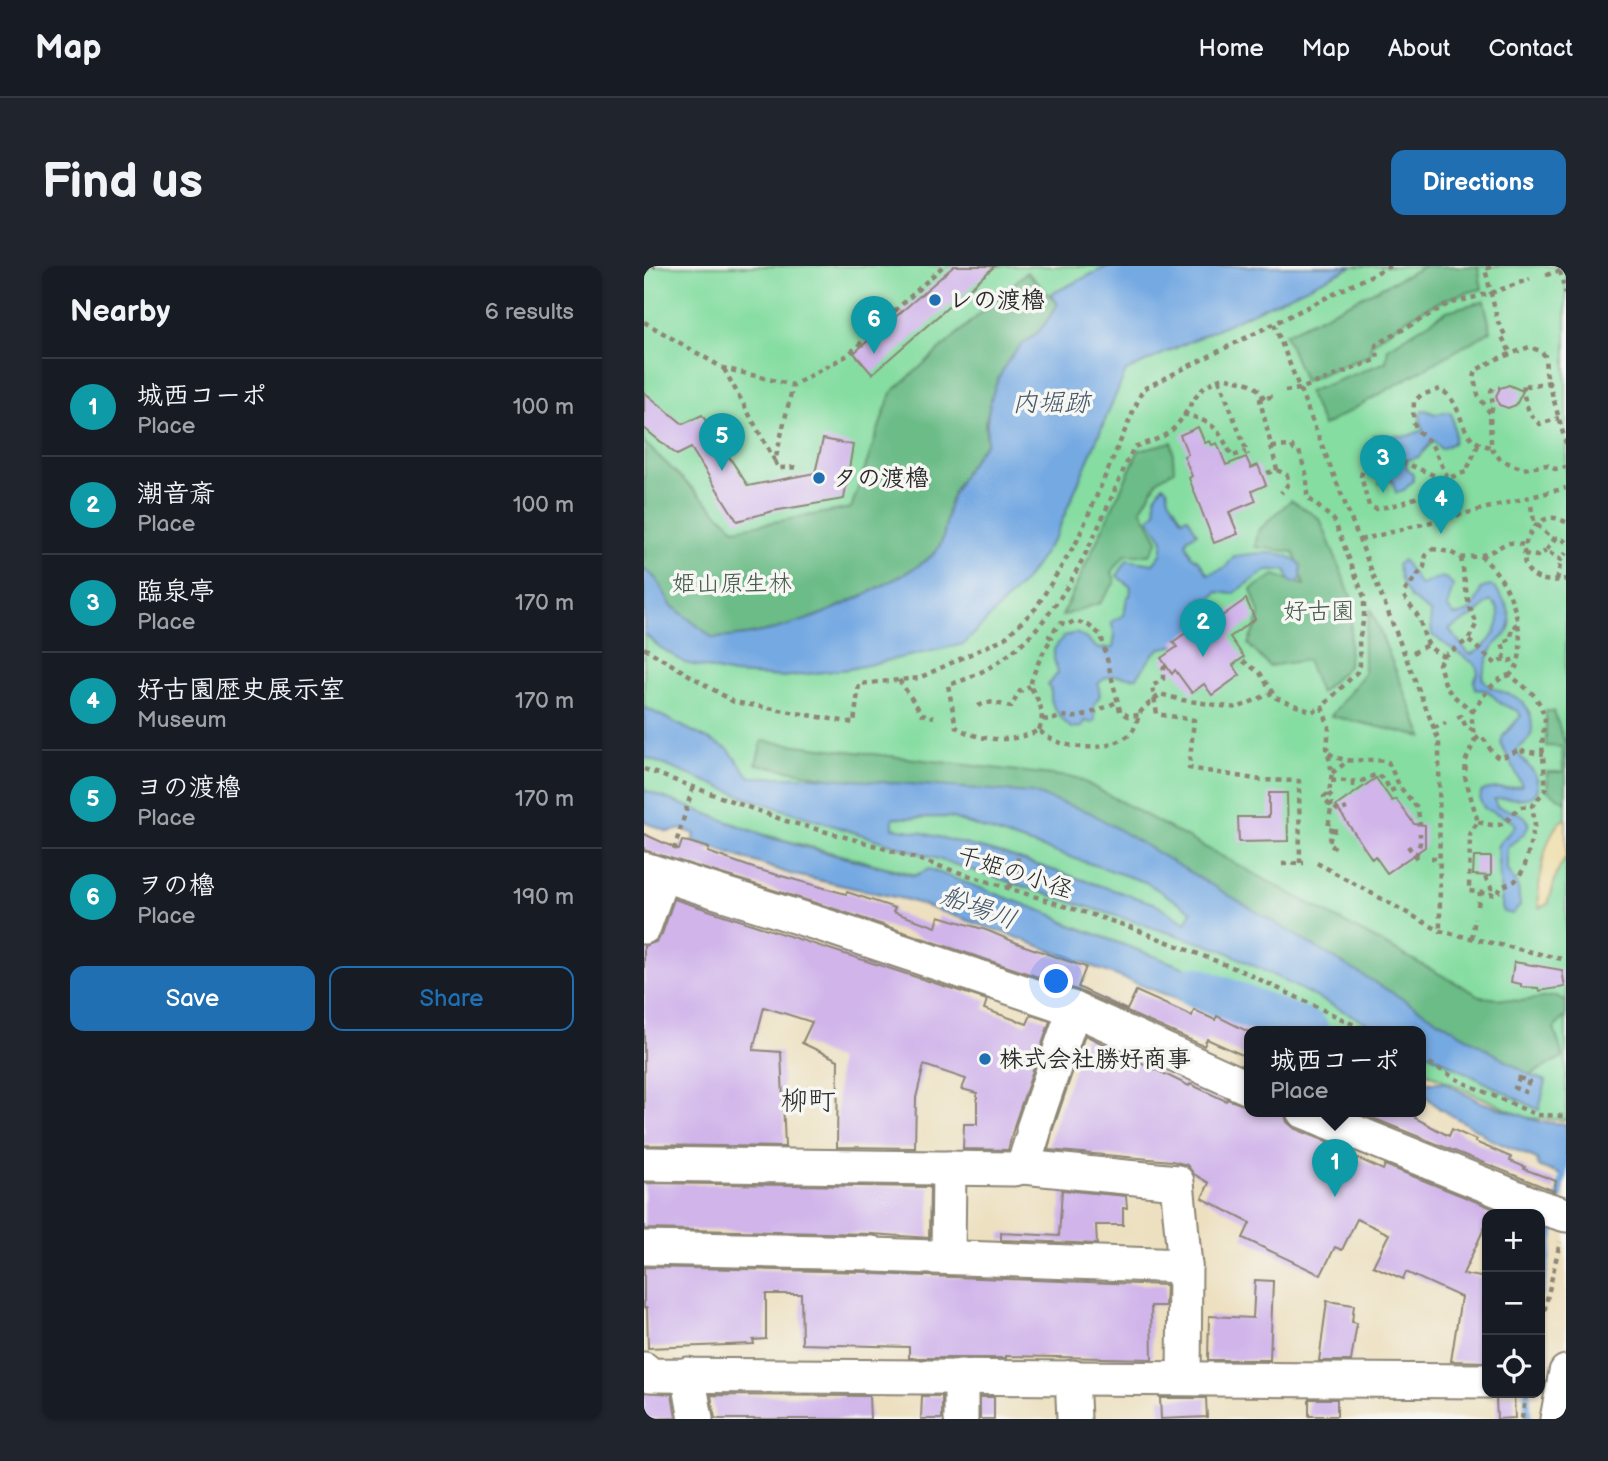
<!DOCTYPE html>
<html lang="en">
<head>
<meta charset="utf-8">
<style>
	:root { --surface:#171b24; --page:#20242c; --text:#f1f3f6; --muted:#9ea1a6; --line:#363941; --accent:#1f6fb2 }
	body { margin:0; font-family:"Balsamiq Sans","Klee One",sans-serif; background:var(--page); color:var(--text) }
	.controls { position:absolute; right:21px; bottom:21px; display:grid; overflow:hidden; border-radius:14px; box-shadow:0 2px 5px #0004 }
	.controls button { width:63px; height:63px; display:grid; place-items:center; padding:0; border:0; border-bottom:2px solid var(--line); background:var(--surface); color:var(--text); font:35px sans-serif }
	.you { position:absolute; left:413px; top:716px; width:24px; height:24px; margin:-18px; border:5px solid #fff; border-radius:50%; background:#1a73e8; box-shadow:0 0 0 10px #1a73e833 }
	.badge { display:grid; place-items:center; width:46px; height:46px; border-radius:50%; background:var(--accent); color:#fff; font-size:23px; font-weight:700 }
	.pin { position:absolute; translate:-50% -58px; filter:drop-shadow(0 2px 4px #0008) }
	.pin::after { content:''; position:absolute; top:37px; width:24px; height:21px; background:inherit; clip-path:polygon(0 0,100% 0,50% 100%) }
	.popup { position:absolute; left:600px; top:760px; width:182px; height:91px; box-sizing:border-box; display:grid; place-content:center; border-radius:14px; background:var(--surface); filter:drop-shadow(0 2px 5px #0005); font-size:23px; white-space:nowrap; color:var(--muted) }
	.popup b { font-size:26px; color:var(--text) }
	.popup::after { content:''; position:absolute; left:50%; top:100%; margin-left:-14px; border:14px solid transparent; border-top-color:var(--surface) }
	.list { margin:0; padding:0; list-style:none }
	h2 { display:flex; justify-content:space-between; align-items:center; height:91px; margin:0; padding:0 28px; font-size:30px }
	h2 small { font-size:23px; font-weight:400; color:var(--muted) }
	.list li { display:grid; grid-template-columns:46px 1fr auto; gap:21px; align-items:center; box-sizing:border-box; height:98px; padding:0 28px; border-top:2px solid var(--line) }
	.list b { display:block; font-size:26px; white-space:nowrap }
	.list p { margin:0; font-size:23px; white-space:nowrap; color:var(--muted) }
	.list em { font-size:23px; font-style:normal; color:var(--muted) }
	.actions { display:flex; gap:14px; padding:21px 28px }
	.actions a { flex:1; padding:16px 0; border:2px solid var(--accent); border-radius:14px; text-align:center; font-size:24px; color:var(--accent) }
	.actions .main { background:var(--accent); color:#fff }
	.icon { flex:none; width:38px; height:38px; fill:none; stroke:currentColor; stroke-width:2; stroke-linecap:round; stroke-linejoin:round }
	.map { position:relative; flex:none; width:922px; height:1153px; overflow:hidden; border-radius:14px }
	header { display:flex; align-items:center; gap:42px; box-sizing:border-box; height:98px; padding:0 35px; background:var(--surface); border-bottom:2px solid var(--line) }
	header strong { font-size:33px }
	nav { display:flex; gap:38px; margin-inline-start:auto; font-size:24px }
	.intro { display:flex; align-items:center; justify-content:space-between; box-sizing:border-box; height:168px; padding:0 42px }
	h1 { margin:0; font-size:49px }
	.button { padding:18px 32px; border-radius:14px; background:var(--accent); color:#fff; font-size:24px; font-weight:700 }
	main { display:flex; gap:42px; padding:0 42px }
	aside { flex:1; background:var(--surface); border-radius:14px; box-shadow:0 2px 5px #0004 }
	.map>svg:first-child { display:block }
</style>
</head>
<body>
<header>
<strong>Map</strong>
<nav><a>Home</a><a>Map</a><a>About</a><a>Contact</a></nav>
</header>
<div class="intro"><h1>Find us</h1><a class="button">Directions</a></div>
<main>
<aside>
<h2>Nearby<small>6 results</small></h2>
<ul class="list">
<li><span class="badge" style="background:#0f9aa8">1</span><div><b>城西コーポ</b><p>Place</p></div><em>100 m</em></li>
<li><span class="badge" style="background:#0f9aa8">2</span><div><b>潮音斎</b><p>Place</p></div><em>100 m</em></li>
<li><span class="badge" style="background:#0f9aa8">3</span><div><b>臨泉亭</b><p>Place</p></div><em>170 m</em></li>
<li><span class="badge" style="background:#0f9aa8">4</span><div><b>好古園歴史展示室</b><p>Museum</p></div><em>170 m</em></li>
<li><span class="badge" style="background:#0f9aa8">5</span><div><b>ヨの渡櫓</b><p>Place</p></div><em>170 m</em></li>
<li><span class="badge" style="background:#0f9aa8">6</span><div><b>ヲの櫓</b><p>Place</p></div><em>190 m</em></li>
</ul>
<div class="actions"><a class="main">Save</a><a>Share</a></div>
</aside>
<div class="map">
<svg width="922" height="1153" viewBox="0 0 922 1153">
	<rect width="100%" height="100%" fill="#f6f6f2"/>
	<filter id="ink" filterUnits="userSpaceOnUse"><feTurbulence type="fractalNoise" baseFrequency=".0143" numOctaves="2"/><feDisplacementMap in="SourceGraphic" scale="14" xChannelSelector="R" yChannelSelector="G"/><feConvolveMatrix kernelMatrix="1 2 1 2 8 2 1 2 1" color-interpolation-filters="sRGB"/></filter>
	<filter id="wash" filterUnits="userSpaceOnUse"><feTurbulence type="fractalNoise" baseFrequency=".00686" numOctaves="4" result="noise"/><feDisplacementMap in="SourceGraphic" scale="28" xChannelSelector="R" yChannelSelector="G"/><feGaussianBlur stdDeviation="1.57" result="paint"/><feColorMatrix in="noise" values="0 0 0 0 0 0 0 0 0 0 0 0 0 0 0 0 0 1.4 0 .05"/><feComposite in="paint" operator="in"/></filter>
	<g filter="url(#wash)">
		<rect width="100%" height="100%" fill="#ede0c0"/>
		<polygon fill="#85dda1" stroke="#588466" stroke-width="2" points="0,0 922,0 922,854 883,852 777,804 777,765 688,765 581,717 285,605 272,609 118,568 0,526"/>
		<g fill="#6cbc87" stroke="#4c7459" stroke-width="2">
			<path d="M781,0H834L838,23C796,31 760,51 727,79L726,89L660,115L641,68Z"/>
			<path d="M383,6L414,38L395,66L377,80L355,112L341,156L343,176C329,192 310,220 305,240C302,252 302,266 297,277C290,294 266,304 251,313C194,344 135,370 69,372L27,339L13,314L0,302V176L91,263L207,242L247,127Z"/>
			<polygon points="840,35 847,65 679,160 664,126 742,96 744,82 803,45"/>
			<polygon points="528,176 530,204 514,214 497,243 514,274 506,289 481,289 468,306 471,316 456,337 418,350 495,184"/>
			<polygon points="647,234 676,253 709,336 704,400 676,427 663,394 625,400 604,378 616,350 607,323 631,309 660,319 650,286 611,281 614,265"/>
			<polygon points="727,344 779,471 687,450 720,408 720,373"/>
			<polygon points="902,445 910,445 922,481 922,536 904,525 903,506 919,506 918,481 902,480"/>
			<polygon points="118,475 433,512 838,731 876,735 913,730 922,736 922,750 910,762 919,791 882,811 418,546 237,522 112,498"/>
		</g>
		<path fill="#eeda9e" stroke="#8c8264" stroke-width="2" d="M920,553L922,554V590L913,607L904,638L895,642C893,620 900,565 920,553Z"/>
		<g fill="#75a9e2" stroke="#506a86" stroke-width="2" fill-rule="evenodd">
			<path d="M464,0H709L482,105L412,269L380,316L320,378L205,403L139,411L89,408L41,397L14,380L0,367V302L13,314L27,339L69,372C135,370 194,344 251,313C266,304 290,294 297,277C302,266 302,252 305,240C310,220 329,192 343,176C340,143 353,103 377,79C383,74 390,71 395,65C402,58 408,47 414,38L407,28Z"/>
			<path d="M781,144L791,148L805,146L808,149C808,159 813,167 809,177L797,183L789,175L774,191L763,194L762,201L769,208V215L760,224L752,227L748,214L736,217C743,204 737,189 743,176L738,177L735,184L729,186L722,182L723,179L729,177V169L764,170L779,164L776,152L778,145Z"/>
			<path d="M519,219L523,222L525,232L538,253L544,251L553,267L544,272L542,277L547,289L555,295L564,308L581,302L590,290C611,288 640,281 657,299V313L653,317H649L645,314L642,304H623L589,328L573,326L567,333L558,332L554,337L561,345L563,359L529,380L517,382L510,387L493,411C478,413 468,403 454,418L456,429L450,440L451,455L448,457L441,455L438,461L427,462C421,457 411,445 408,437C405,429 410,426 404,419L414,407L410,393V383L420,370L432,367L444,374L454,383L469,382L471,369L467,356L480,349L483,331L486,330L487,321L473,310L483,294L509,298L517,288L519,274L505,253L512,246L511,231Z"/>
			<path d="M759,294L776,319C790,316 799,303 809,320L803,341L810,349C826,351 833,337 837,323L846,319C857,326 871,349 865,363C862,370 854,374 850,380C845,388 841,402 838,411C847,431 880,421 887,452C888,458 889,464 887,469C884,476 876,480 872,485C878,494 889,502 893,513C901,544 860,527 850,534L853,541C862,544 895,547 881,566C876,573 868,576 863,582V604L874,621L876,640L868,648L860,646L858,641L853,582C856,571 869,568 871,558C863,550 850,548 840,542L836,534L837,526C850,518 865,526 878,519L857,478L859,470L877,450L874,445L857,438L844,425L832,423L830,415L834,407L832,399L788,369L786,346L767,332L759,320L753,299ZM846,335C869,347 844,386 825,388L805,363L831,349Z"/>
			<path d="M0,441L84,483L106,511H170L388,527L445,546L888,810L902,815L895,844L777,784V765H739L579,684L109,534L0,491ZM305,551L501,616L548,645L542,657L509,637L363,589L275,566L249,562V552Z"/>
			<polygon points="0,524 127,572 270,610 285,603 414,651 421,657 584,718 606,743 633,755 652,753 688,765 635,765 601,750 584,748 568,741 559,743 369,670 264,634 146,608 49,575 51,568 38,563 24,566 0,556"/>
			<polygon points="777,812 783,816 799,816 837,836 897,856 922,858 922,911 894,900 893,893 843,872 837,866 796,843 777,826"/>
		</g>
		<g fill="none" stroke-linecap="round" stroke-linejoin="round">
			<g stroke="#75a9e2" stroke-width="7">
				<polyline points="914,937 922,893"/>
				<polyline points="896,1027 910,955"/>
				<polyline points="883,1127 884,1153"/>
			</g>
			<polyline stroke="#75a9e2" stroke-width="42" points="551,721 664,765"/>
		</g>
		<g id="blocks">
			<g fill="#d0b4ea">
				<polygon points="310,0 351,0 228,108 210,87"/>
				<polygon points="865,119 879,125 872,139 864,142 855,139 852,130 856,122"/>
				<polygon points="0,126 39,158 58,149 104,220 171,207 179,173 209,179 200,233 129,245 93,255 47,182 33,189 0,162"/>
				<polygon points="554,161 561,177 566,175 568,179 573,177 582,199 602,191 607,202 614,199 622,219 608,225 612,235 585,246 594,268 570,277 545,212 548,210 540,190 544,188 536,169"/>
				<polygon points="602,333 611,353 586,371 600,391 589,399 596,409 568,429 560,418 548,427 531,404 528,408 517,392 533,381 529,376 557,356 561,362"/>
				<polygon points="732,512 748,535 752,533 770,558 781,559 781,581 743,607 731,590 728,593 692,540"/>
				<polygon points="625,527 643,527 644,575 595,576 594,551 625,551"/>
				<polygon points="0,568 35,584 38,575 45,576 65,582 64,586 112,603 202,628 203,626 251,642 249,646 292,661 295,650 342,664 378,679 442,701 434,721 483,744 492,725 548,750 550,744 571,754 573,750 605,766 605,801 599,798 603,791 563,773 560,780 436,725 191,643 0,584"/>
				<polygon points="830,591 847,591 847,610 829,609"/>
				<polygon points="30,633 343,734 340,743 383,758 387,749 406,755 371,857 364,884 319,883 320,858 333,858 333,827 318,823 322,813 280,799 272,832 271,882 193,881 194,794 158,777 168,756 120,741 109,784 137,786 141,881 0,879 0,680 12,676 18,668"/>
				<polygon points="870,696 918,704 921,721 895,725 894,722 877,721 877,718 867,716"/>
				<polygon points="441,769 545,820 546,818 582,835 583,833 605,841 605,845 640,845 643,856 651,863 697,881 696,884 739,904 741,899 863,948 843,948 843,956 819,1008 843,1012 843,1096 807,1095 817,1031 762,1006 759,1013 729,1000 745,968 713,953 698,984 691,981 677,1009 599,972 606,957 558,932 565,917 550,908 543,899 528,895 404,884 408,866"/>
				<polygon points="711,845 774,845 771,852 805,870 808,863 832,874 831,876 867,891 866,895 881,901 880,903 912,915 910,925"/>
				<polygon points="0,917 286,921 285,972 228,968 0,963"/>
				<polygon points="418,924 482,930 483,942 479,942 479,959 452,959 453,978 357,974 357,967 415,970"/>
				<polygon points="0,1001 224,1006 230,1008 522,1019 521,1040 507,1040 508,1093 362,1090 362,1092 265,1092 265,1081 158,1078 157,1028 122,1028 122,1073 109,1074 110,1078 4,1082 3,1042 0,1042"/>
				<polygon points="611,1014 629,1015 626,1094 564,1094 565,1050 609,1052"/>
				<polygon points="683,1035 710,1039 708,1056 713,1057 707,1095 675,1095"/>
				<polygon points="0,1126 28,1128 32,1152 0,1153"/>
				<polygon points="870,1128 871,1152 853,1153 852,1132 856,1129"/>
				<polygon points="67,1129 225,1130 226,1153 71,1153"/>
				<polygon points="278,1130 298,1130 298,1153 277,1153"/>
				<rect x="336" y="1131" width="14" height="22"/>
				<polygon points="516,1132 562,1132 563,1151 517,1153"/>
				<rect x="665" y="1133" width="28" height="17"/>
			</g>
		</g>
	</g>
	<g filter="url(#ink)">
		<use href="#blocks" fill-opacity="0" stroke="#8c8676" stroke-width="2"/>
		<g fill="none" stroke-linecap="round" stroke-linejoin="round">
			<defs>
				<g id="minor">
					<polyline points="0,603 185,661 430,743 605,822"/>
					<polyline points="0,661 18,610"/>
					<polyline points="659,845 896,941 922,949"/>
					<polyline points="0,898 370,903 379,901 533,916 541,1000 540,1112"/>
					<polyline points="379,901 390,866 389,863 430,743"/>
					<polyline points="0,982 228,987 231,989 541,1000"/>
					<polyline points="304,991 305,902"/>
					<polyline points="0,1103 6,1109 843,1115"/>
					<polyline points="44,1108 52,1153"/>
					<polyline points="317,1110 317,1153"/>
					<polyline points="428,1111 430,1153"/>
					<polyline points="913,1153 922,1106"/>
				</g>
			</defs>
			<use href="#minor" stroke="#8c8676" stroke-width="37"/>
			<g stroke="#8c8676" stroke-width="4.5" stroke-dasharray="5 5" stroke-linecap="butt">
				<polyline points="847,1 841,3 854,56 861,69 858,71 867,88"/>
				<polyline points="0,5 11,0"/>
				<polyline points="916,5 922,29"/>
				<polyline points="902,9 922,3"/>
				<polyline points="0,56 79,102 149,119 204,89 299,0"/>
				<polyline points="630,58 795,475 796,665"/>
				<polyline points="80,103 131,195 149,119"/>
				<polyline points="575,113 604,189"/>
				<path d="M906,116L884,120L880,117C878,130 884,151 896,158L915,152"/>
				<polyline points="641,125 656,123 734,93 732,79 804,38 847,27 886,13"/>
				<path d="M620,133C612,114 597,116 579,111C548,123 549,142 530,162C519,173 504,176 490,181C447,273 413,388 304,419L312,461C336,476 371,477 395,464C415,485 466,488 487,467C492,461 493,454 496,447C501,439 510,435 516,428L538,434L593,442L628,427"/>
				<polyline points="847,146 849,139 847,125 849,122 856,122"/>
				<path d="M539,148C570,156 574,162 588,190L602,186"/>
				<polyline points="922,178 902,106 901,90 897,85 885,81 853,93 832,104 830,112 834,129 846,147 847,177 849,185 857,194 879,203 903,199 911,203 922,201"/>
				<path d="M834,179L822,206L804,212L787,177L774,165L769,155L770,136L777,129L796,123C824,139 810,176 848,181"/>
				<polyline points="628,181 648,180 650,184 655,185 663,211 663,231 690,254 720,331 720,352 715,374 716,399 713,406 678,441"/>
				<polyline points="131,195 134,202 156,201"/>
				<polyline points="633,204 643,209 645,217 637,227"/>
				<polyline points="623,207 633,204 616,134 629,130"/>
				<path d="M794,211C780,234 756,238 732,243L725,240L717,210L719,203L747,191L794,211L804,212L806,225"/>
				<polyline points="809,237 811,250"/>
				<polyline points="887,240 891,260"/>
				<path d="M922,256C917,254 912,251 906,252C877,256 860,326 922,313"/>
				<polyline points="893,259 910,274 902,285 917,294 922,287"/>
				<polyline points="909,273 915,271 922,276"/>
				<polyline points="716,274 922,222"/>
				<path d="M788,283L806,286L817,292L836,290C848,299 860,315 866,330C874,349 884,395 866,409L888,427L896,438L901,452L898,479L902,523L888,540L891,558L880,603L871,615L857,621L853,629L825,625L826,567L834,556L821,511L822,494L831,474L828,458V446C820,436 811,433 806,426C800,419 798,407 795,398L800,390C782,383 781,372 776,355C773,346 764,338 760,330V326L780,301L782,289Z"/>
				<polyline points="880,288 893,290 902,285"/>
				<path d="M837,289C856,286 859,270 881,280"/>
				<path d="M817,292C822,315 821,337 833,357L824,374"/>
				<polyline points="913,314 917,294"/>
				<polyline points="0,382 90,436 210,457 215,418 275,412 361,372 392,342 433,275 499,123 746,0"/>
				<polyline points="769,387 783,379"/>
				<polyline points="800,390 824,374 852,398 860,393 865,395 875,391"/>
				<polyline points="860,393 861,387 858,377 868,372 867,363 873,358"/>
				<polyline points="599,395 616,407 632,432 668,446 678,441 685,461 683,482 688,507 685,527 680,531 687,542 684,563 688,564 685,578 694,584"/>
				<polyline points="522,400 519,403 519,413 508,420 513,448 550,454 545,502 617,514 655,515 656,597"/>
				<polyline points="255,414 278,448 290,451"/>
				<path d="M334,440C349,433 353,438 367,441L376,425L386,420"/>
				<path d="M828,446C839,432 848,413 866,409"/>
				<polyline points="813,452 817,450 822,461 828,464"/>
				<path d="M399,453C407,455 409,453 416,451C422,449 428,452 434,451C440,450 466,440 472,436"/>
				<polyline points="790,462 802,457"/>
				<path d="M395,464C402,446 395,435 386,420C390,404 399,385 408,372L405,370L417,357L423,359L430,355L444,359L457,369L476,445L484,450L496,449"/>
				<path d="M831,474L836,470C845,476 845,488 856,492L873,485L874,487L880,485L900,488"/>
				<path d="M685,487C704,501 723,490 744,496L756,521L774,543L776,559"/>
				<polyline points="0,503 142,555 223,577 483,660 600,706 723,765"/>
				<polyline points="688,507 704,495"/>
				<path d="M687,515C698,513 706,517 717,515C723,514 727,510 733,508L741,514L746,525L756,521"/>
				<polyline points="709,516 709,521 712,526"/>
				<polyline points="685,527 688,532 687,542 690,541 695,545 703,542"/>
				<path d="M834,556C862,563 858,558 876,541L888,540"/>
				<polyline points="688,564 695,565"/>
				<polyline points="764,580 773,593 776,593"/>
				<polyline points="30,584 49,521"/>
				<polyline points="772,590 776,577 776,567"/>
				<polyline points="787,592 796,592"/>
				<polyline points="673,597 796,665 922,694"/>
				<polyline points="638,598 660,597"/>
				<polyline points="841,611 847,621 847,629"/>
				<polyline points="365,622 371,606 373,607 374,591"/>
				<polyline points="834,640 836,627"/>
				<polyline points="828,672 831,652"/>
				<polyline points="777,792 816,815 886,846 894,849 922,850"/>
				<polygon points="875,812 885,815 881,826 871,822"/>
				<polyline points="896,1064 916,976"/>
				<polyline points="878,1153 882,1127"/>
			</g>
			<use href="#minor" stroke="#fff" stroke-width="33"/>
		</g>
	</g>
	<g fill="#1f6fb2" stroke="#f6f6f2" stroke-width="2.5">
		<circle cx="291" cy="34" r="7"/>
		<circle cx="175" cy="212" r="7"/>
		<circle cx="341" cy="793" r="7"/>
	</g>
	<g text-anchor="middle" stroke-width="7" stroke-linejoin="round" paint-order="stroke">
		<g font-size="24" font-weight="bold" fill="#2b2b2b" stroke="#f6f6f2" text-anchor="start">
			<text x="305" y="42">レの渡櫓</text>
			<text x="189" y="220">タの渡櫓</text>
			<text x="355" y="801">株式会社勝好商事</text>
		</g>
		<g font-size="24" fill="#425848" stroke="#f6f6f2">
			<text x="88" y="325">姫山原生林</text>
			<text x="675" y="353">好古園</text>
		</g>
		<g font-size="24" fill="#2b2b2b" stroke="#f6f6f2">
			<text transform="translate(371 606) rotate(18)" y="8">千姫の小径</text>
		</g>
		<g font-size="26" font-style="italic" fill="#45576b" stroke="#f6f6f2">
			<text x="407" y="145">内堀跡</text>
			<text transform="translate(335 641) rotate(20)" y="9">船場川</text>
		</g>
		<g font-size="28" fill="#2b2b2b" stroke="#f6f6f2">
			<text x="164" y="844">柳町</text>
		</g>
	</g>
</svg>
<div class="controls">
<button>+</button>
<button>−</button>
<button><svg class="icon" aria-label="locate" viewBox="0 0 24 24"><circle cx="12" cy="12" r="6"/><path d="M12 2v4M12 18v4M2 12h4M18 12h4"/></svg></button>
</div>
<div class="you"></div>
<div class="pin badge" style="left:691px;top:931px;background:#0f9aa8">1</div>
<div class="popup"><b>城西コーポ</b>Place</div>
<div class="pin badge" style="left:559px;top:391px;background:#0f9aa8">2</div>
<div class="pin badge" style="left:739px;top:227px;background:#0f9aa8">3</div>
<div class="pin badge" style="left:797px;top:268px;background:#0f9aa8">4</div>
<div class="pin badge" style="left:78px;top:205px;background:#0f9aa8">5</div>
<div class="pin badge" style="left:230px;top:88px;background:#0f9aa8">6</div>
</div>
</main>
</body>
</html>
